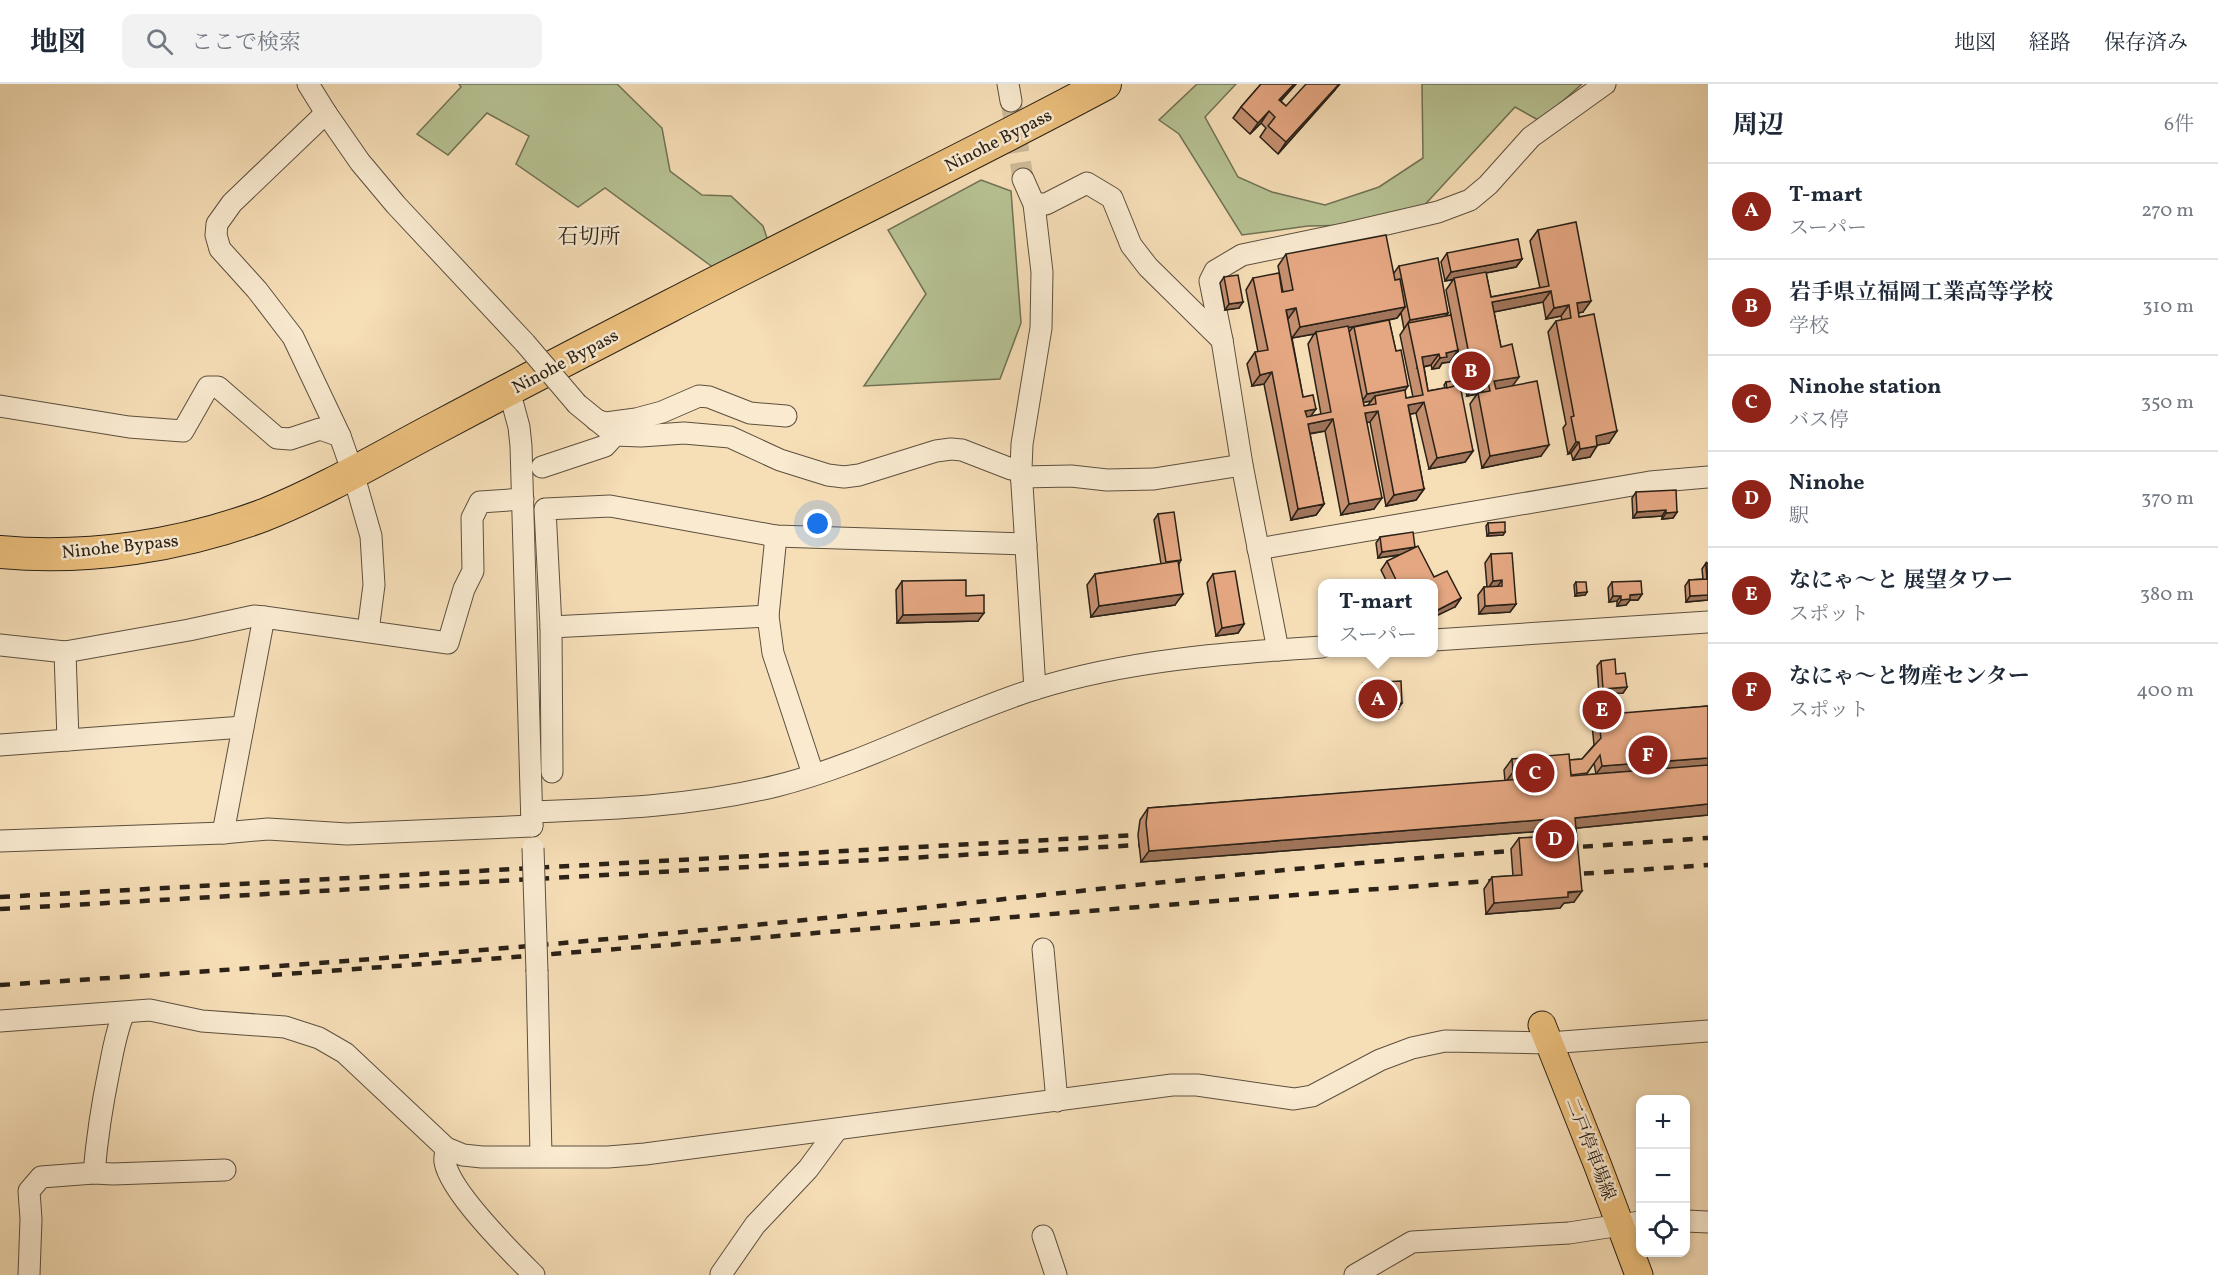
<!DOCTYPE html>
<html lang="ja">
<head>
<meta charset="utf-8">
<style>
	:root { --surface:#fff; --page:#f2f2f3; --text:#1f2937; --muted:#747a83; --line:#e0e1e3; --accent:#8f2418 }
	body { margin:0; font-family:Vollkorn,"Noto Serif JP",serif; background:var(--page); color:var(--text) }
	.controls { position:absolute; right:18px; bottom:18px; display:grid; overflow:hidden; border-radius:12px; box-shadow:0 3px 9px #0003 }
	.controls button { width:54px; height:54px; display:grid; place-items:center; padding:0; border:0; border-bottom:2px solid var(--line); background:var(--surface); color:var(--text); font:30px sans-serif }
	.you { position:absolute; left:818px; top:440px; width:21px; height:21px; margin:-15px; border:4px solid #fff; border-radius:50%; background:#1a73e8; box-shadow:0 0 0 9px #1a73e833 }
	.badge { display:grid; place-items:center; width:39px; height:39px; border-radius:50%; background:var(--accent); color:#fff; font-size:20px; font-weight:700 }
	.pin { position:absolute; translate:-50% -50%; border:3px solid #fff; box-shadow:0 2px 6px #0006 }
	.popup { position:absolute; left:1318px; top:495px; width:120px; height:78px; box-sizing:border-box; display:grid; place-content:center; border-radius:12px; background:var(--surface); filter:drop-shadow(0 2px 4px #0005); font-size:20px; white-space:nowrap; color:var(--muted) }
	.popup b { font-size:22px; color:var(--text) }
	.popup::after { content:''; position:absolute; left:50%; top:100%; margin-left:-12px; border:12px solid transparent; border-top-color:var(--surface) }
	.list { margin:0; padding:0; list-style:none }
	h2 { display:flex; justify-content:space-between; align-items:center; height:78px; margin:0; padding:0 24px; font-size:26px }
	h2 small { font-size:20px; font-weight:400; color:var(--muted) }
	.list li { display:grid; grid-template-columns:39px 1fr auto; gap:18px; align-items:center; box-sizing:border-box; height:96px; padding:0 24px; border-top:2px solid var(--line) }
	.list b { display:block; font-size:22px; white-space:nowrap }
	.list p { margin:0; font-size:20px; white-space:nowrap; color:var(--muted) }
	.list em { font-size:20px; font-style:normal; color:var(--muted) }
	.icon { flex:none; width:33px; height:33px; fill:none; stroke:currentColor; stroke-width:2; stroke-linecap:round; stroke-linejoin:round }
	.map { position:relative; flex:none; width:1708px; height:1191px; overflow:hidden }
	header { display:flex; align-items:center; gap:36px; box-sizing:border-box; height:84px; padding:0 30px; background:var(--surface); border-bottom:2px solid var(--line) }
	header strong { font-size:28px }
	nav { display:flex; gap:33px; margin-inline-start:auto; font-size:21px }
	.search { width:420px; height:54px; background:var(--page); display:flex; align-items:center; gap:15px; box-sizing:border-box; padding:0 21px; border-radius:12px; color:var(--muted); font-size:22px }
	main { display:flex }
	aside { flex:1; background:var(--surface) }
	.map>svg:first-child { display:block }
</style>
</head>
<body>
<header>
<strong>地図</strong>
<div class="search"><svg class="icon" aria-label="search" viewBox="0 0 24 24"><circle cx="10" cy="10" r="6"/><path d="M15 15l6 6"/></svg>ここで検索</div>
<nav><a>地図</a><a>経路</a><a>保存済み</a></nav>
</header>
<main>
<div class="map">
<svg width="1708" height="1191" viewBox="0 0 1708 1191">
	<rect width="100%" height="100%" fill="#f6deb7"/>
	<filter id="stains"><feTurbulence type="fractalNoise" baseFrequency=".00333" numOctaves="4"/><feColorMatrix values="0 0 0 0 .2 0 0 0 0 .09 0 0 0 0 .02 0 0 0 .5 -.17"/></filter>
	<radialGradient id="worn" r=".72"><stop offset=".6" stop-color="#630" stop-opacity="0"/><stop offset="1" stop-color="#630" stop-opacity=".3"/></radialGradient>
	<g fill="#b7c293" stroke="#707255" stroke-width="1.5">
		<polygon points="459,0 617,0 662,44 670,87 702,111 731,112 763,142 770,163 718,187 605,104 578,123 516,80 529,52 487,29 448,71 417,50 461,3"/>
		<polygon points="1197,0 1236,0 1205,33 1238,93 1272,108 1325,121 1379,103 1423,74 1422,0 1582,0 1540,37 1515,23 1407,140 1308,142 1242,151 1179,50 1159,36"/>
		<polygon points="981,96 1011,107 1021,239 1000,295 864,302 926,210 888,146"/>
	</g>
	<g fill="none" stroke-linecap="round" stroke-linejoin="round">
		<polyline stroke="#cdb897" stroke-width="21" stroke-dasharray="21 10" stroke-linecap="butt" points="1011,17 1023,95"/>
		<defs>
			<g id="minor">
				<polyline points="308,0 326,29 360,78 396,121 525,259"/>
				<polyline points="1008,0 1011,17"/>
				<polyline points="326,29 232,119 217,140 216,151 220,165 257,206 293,253 340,352 353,389 371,452 374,501 368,547"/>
				<polyline points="1023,95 1034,120 1042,188 1041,244 1022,360 1021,385 1035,605"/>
				<polyline points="1034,120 1046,120 1087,99 1112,114 1131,161 1148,183 1222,256"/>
				<polyline points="509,306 519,343 521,362 532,742"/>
				<polyline points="577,320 615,351 641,352 684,349 730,353 780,376 828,391 844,393 859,391 936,367 951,365 962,366 1011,385 1021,385"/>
				<polyline points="0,322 129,343 183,347 208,303 218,303 277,354 290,355 320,345 340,352"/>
				<polyline points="596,336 606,339 636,335 662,328 699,312 709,313 750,329 786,332"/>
				<polyline points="542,383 605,362 615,351"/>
				<polyline points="1021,393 1071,392 1107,396 1154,395 1242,381"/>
				<polyline points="776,452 768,532 773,569 813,690"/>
				<polyline points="1258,465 1650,398 1708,393"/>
				<polyline points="551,543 768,532"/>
				<polyline points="1434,556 1708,538"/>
				<polyline points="0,561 65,568 68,656"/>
				<polyline points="1278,566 1242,381 1222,256 1210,197 1215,187 1242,171 1348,149 1438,128 1470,116 1488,101 1531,53 1605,0"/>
				<polyline points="65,568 189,546 254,532 264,533"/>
				<polyline points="0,661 243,643"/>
				<polyline points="552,688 551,543 545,425 610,422 776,452 1026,460"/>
				<path d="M532,728C614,725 695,722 776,702C865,680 947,633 1035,605C1128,576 1226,569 1322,563"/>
				<polyline points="223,749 264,533 448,559 464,505 473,487 472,434 480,418 523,415"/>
				<polyline points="0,757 223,749 268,745 347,750 532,742"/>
				<polyline points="1043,865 1057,1017"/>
				<polyline points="537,888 541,1072"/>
				<polyline points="0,937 150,926 202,937 285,943 319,954 345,969 446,1064 463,1071 482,1073 608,1073 645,1070 1172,1001 1197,1001 1294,1015 1312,1012 1380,976 1412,964 1445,957 1549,959 1708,947"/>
				<path d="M446,1064C446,1069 444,1074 445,1078C450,1108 512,1169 534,1191"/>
				<polyline points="94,1089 113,1090 225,1086"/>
				<polyline points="1686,1137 1708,1138"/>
				<polyline points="1043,1152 1056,1191"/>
				<polyline points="721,1190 755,1141 808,1085 836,1047"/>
				<path d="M29,1191L31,1135L29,1107L41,1093L94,1089C97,1054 102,1021 109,987C113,967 116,947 124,929"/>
				<polyline points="1355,1191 1412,1158 1569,1149 1640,1138"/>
			</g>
			<polyline id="major" points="1542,941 1598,1082 1639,1191"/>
			<path id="highway" d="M0,468C88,476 181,462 264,431C324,407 381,373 438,343C515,302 592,262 670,222C815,147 961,77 1105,0"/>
		</defs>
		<use href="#minor" stroke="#5d503f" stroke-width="23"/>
		<use href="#major" stroke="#2a2117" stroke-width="29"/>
		<use href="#highway" stroke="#2a2117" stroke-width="34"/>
		<use href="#minor" stroke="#f9ead0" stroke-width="21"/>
		<use href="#major" stroke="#ebbf7c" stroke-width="27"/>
		<use href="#highway" stroke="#ebbf7c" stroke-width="32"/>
		<g stroke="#2a2117" stroke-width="4.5" stroke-dasharray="10 10" stroke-linecap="butt">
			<polyline points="1563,764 1708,754"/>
			<polyline points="1564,791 1708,781"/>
			<polyline points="0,813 1138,751"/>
			<polyline points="0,825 1139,761"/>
			<path d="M272,891C683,862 1093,824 1505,796"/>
			<path d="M0,901C272,884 543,863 814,835C1052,811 1288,782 1527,766"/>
		</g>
		<defs>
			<g id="minor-bridge">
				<polyline points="525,259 577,320"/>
				<polyline points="533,764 537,888"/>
			</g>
		</defs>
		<use href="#minor-bridge" stroke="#5d503f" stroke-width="23" stroke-linecap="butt"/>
		<use href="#minor-bridge" stroke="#f9ead0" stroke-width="21"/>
	</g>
	<g fill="#c49070" stroke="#2a2117" stroke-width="1.5" fill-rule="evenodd">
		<polygon points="1261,0 1296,0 1281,17 1286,22 1334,7 1278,70 1260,53 1266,44 1261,39 1250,50 1233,34 1241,23"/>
		<path d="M1538,146L1583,228L1578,229L1609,359L1597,361L1590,373L1573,376L1571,369L1568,370L1563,344L1566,340L1548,248L1556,237L1562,236L1561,232L1546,235L1543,218L1494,228L1501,263L1512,302L1541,372L1482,384L1470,320L1477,310L1467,312L1458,267L1450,278L1442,279L1439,284L1432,285L1431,281L1424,283L1428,307L1445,304L1444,301L1446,298L1454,302L1473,367L1465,378L1429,385L1416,329L1410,330L1424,405L1416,416L1386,422L1370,338H1367L1374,425L1341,431L1325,347L1310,350L1324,420L1316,431L1291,436L1264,300L1252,302L1247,280L1255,268H1258L1246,206L1253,194L1283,208L1278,182L1286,170L1394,189L1399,182L1448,229L1446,232L1451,231L1446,206L1453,196L1445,197L1441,178L1447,169L1522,175L1516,183L1486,189L1491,213L1540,204L1530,157ZM1401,229L1404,245L1400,251L1413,313L1406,314L1389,236L1397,234ZM1353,243L1349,248L1348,244ZM1314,250L1308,260L1321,330L1311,332L1303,313L1292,254ZM1371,317L1368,321L1364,322L1363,318Z"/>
		<polygon points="1224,193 1239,224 1225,226 1220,199"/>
		<polygon points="1636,408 1677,428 1673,434 1662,435 1662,432 1633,434 1632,414"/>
		<polygon points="1158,430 1181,476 1179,480 1175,521 1091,533 1087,501 1095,490 1161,480 1154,436"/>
		<polygon points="1488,439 1505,448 1503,451 1487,452 1486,442"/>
		<polygon points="1380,453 1415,463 1434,493 1461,514 1455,523 1434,500 1388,500 1381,486 1387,477 1401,471 1378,474 1376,459"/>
		<polygon points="1491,470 1516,520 1510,528 1479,530 1478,511 1484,503 1487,503 1485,479"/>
		<polygon points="1706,479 1708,516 1686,518 1685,502 1689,496 1703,495 1702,485"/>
		<polygon points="1213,490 1244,540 1238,549 1216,552 1207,499"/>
		<polygon points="902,497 966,512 978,537 897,539 896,506"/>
		<polygon points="1576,498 1587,508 1585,511 1575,512 1574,501"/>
		<polygon points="1612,498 1642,510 1638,516 1630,516 1626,521 1617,522 1617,517 1609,518 1608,504"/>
		<path d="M1601,577L1616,590L1627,603L1623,609L1607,610L1617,619L1608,631L1708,622V731L1576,744L1574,818L1564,819L1560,824L1486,830L1484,805L1492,793L1513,792L1511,765L1519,754L1544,753L1543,747L1141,778L1138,751L1140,736L1148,724L1505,697L1504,686L1512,675L1569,676L1582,675L1594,661L1592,640L1597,632L1591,627L1605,610H1599L1597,582ZM1594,679L1596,690L1586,691Z"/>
		<polygon points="1363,599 1398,625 1360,627 1359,605"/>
	</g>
	<g fill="#a0755b" stroke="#2a2117" stroke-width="1.5">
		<polygon points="1294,0 1296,0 1271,27 1279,16"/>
		<polygon points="1339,0 1340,0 1334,7 1278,70 1286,58"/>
		<polygon points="1269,27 1261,39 1250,50 1258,39"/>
		<polygon points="1522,175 1516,183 1445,197 1451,188"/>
		<polygon points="1551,207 1543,218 1484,230 1492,218"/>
		<polygon points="1591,217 1583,228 1571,230 1577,219"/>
		<polygon points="1243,218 1239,224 1225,226 1229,220"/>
		<polygon points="1569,221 1561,232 1546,235 1554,224"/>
		<polygon points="1405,223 1397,234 1316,250 1316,248 1314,250 1292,254 1300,243"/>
		<polygon points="1296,224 1288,235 1286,226"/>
		<polygon points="1448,229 1442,237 1408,239 1404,245 1410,236"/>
		<polygon points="1458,266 1450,278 1442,279 1439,284 1432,285 1440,274 1446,269"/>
		<polygon points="1439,270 1431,281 1417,284 1422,273"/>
		<polygon points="1272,288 1264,300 1252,302 1260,291"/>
		<polygon points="1519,293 1511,304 1489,308 1494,297"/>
		<polygon points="1488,298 1481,310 1478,309 1477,310 1467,312 1475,301"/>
		<polygon points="1408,302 1402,311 1375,312 1371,317 1361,319 1367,310"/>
		<polygon points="1424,318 1416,329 1400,332 1408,321"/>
		<polygon points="1316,325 1308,336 1297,338 1305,327"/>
		<polygon points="1378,327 1370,338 1357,340 1365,329"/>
		<polygon points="1333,335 1325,347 1300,351 1308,340"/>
		<polygon points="1617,347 1609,359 1588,363 1596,352"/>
		<polygon points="1576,358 1579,358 1571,369 1568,370"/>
		<polygon points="1549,361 1541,372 1482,384 1490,372"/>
		<polygon points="1597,362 1590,373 1573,376 1580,365"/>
		<polygon points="1473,367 1465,378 1429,385 1437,374"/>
		<polygon points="1424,405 1416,416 1386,422 1394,411"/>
		<polygon points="1382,414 1374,425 1341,431 1349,420"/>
		<polygon points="1324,420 1316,431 1291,436 1298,425"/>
		<polygon points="1666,426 1662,432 1633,434 1637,428"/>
		<polygon points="1677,428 1673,434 1662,435 1666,429"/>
		<polygon points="1505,448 1503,451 1487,452 1489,449"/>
		<polygon points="1415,463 1411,469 1378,474 1382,468"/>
		<polygon points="1502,496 1496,505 1487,506 1493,497"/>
		<polygon points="1587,508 1585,511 1575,512 1577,509"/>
		<polygon points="1183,510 1175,521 1091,533 1099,522"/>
		<polygon points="1642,510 1638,516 1630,516 1626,521 1617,522 1621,516 1630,511"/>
		<polygon points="1708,511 1708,516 1686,518 1690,512"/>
		<polygon points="1613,512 1621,512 1617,517 1609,518"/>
		<polygon points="1461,514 1455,523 1434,533 1434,528"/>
		<polygon points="1516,520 1510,528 1479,530 1485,522"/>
		<polygon points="984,529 978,537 897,539 903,531"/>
		<polygon points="1244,540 1238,549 1216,552 1222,544"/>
		<polygon points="1627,603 1623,609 1599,610 1603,605"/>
		<polygon points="1402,619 1398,625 1360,627 1364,622"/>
		<polygon points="1708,674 1708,682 1596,690 1602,682"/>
		<polygon points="1546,685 1538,696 1505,699 1513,688"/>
		<polygon points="1708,720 1708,731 1567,745 1575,734"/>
		<polygon points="1551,735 1543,747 1141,778 1149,767"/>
		<polygon points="1582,807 1574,818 1564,819 1560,824 1486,830 1494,819"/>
	</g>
	<g fill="#e4a782" stroke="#2a2117" stroke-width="1.5">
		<polygon points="1261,0 1294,0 1279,16 1286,22 1306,0 1339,0 1286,58 1268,42 1275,33 1269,27 1258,39 1241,23"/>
		<polygon points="1576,138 1591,217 1577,219 1579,233 1594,230 1617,347 1596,352 1597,362 1580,365 1579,358 1576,358 1571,333 1574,332 1556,237 1571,234 1569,221 1554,224 1551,207 1492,218 1501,263 1512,260 1519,293 1494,297 1496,305 1537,297 1549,361 1490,372 1478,309 1490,307 1488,298 1475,301 1454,194 1486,188 1491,213 1549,202 1538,146"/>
		<polygon points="1386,151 1395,196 1400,195 1405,223 1300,243 1296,224 1286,226 1303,313 1313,311 1316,325 1305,327 1307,333 1331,328 1316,248 1348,242 1364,322 1376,320 1375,312 1405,306 1406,314 1423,311 1408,239 1451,231 1458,266 1446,269 1447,273 1440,274 1439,270 1422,273 1428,307 1460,301 1473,367 1437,374 1424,318 1408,321 1424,405 1394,411 1378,327 1365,329 1382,414 1349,420 1333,335 1308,340 1324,420 1298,425 1272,288 1260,291 1255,268 1268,266 1253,194 1279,189 1282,208 1293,206 1286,170"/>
		<polygon points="1518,155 1522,175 1451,188 1447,169"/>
		<polygon points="1438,174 1448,229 1410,236 1399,182"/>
		<polygon points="1238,191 1243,218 1229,220 1224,193"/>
		<polygon points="1389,236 1396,267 1401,266 1408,302 1367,310 1354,243"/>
		<polygon points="1453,297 1454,302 1447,304 1446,298"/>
		<polygon points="1676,406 1677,428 1666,429 1666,426 1637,428 1636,408"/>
		<polygon points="1174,428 1181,476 1166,478 1158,430"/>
		<polygon points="1505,438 1505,448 1489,449 1488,439"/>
		<polygon points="1413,448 1415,463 1382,468 1380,453"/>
		<polygon points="1418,462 1434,493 1447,487 1461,514 1434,528 1434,500 1416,500 1415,497 1411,500 1398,500 1387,477"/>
		<polygon points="1512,469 1516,520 1485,522 1484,503 1502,502 1502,496 1493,497 1491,470"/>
		<polygon points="1178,477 1183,510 1099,522 1095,490"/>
		<polygon points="1706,479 1708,479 1708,511 1690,512 1689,496 1707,495"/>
		<polygon points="1235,487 1244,540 1222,544 1213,490"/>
		<polygon points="966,496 966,512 984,511 984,529 903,531 902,497"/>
		<polygon points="1641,497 1642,510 1630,511 1630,515 1621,516 1621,512 1613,512 1612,498"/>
		<polygon points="1576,498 1586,498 1587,508 1577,509"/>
		<polygon points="1615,575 1616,590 1625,589 1627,603 1603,605 1601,577"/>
		<polygon points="1401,597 1402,619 1364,622 1363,599"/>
		<polygon points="1606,609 1617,619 1607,631 1595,622"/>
		<polygon points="1708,622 1708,674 1602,682 1600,671 1587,689 1571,691 1569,676 1582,675 1601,654 1598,631"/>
		<polygon points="1569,670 1571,692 1708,681 1708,720 1575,734 1582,807 1568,808 1568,813 1494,819 1492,793 1522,791 1519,754 1553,752 1551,735 1149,767 1146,739 1148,724 1547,693 1546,685 1513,688 1512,675"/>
	</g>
	<g text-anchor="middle" stroke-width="5" stroke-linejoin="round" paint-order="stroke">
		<g font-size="18" fill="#2a2117" stroke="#f9ead0">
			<text transform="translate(998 56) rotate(-27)" y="6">Ninohe Bypass</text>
			<text transform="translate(565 277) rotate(-28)" y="6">Ninohe Bypass</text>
			<text transform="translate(120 462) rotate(-6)" y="6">Ninohe Bypass</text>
			<text transform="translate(1591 1065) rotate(69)" y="6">二戸停車場線</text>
		</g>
		<g font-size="21" fill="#2a2117" stroke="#f9ead0">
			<text x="589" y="159">石切所</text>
		</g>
	</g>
	<rect width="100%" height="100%" filter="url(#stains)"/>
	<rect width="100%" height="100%" fill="url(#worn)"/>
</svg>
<div class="controls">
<button>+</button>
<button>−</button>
<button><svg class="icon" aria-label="locate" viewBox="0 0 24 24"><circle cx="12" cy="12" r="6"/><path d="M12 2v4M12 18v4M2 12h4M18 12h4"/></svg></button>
</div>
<div class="you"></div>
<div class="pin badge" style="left:1378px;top:615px">A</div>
<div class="popup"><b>T-mart</b>スーパー</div>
<div class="pin badge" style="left:1471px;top:287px">B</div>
<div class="pin badge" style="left:1535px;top:689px">C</div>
<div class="pin badge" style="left:1555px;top:755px">D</div>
<div class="pin badge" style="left:1602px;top:626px">E</div>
<div class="pin badge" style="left:1648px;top:671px">F</div>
</div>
<aside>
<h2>周辺<small>6件</small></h2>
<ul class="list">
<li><span class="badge">A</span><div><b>T-mart</b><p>スーパー</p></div><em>270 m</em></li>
<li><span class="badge">B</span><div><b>岩手県立福岡工業高等学校</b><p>学校</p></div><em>310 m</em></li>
<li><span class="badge">C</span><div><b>Ninohe station</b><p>バス停</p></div><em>350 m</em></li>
<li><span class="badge">D</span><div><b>Ninohe</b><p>駅</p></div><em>370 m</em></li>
<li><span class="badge">E</span><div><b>なにゃ～と 展望タワー</b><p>スポット</p></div><em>380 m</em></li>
<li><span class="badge">F</span><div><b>なにゃ～と物産センター</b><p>スポット</p></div><em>400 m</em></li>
</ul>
</aside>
</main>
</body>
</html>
